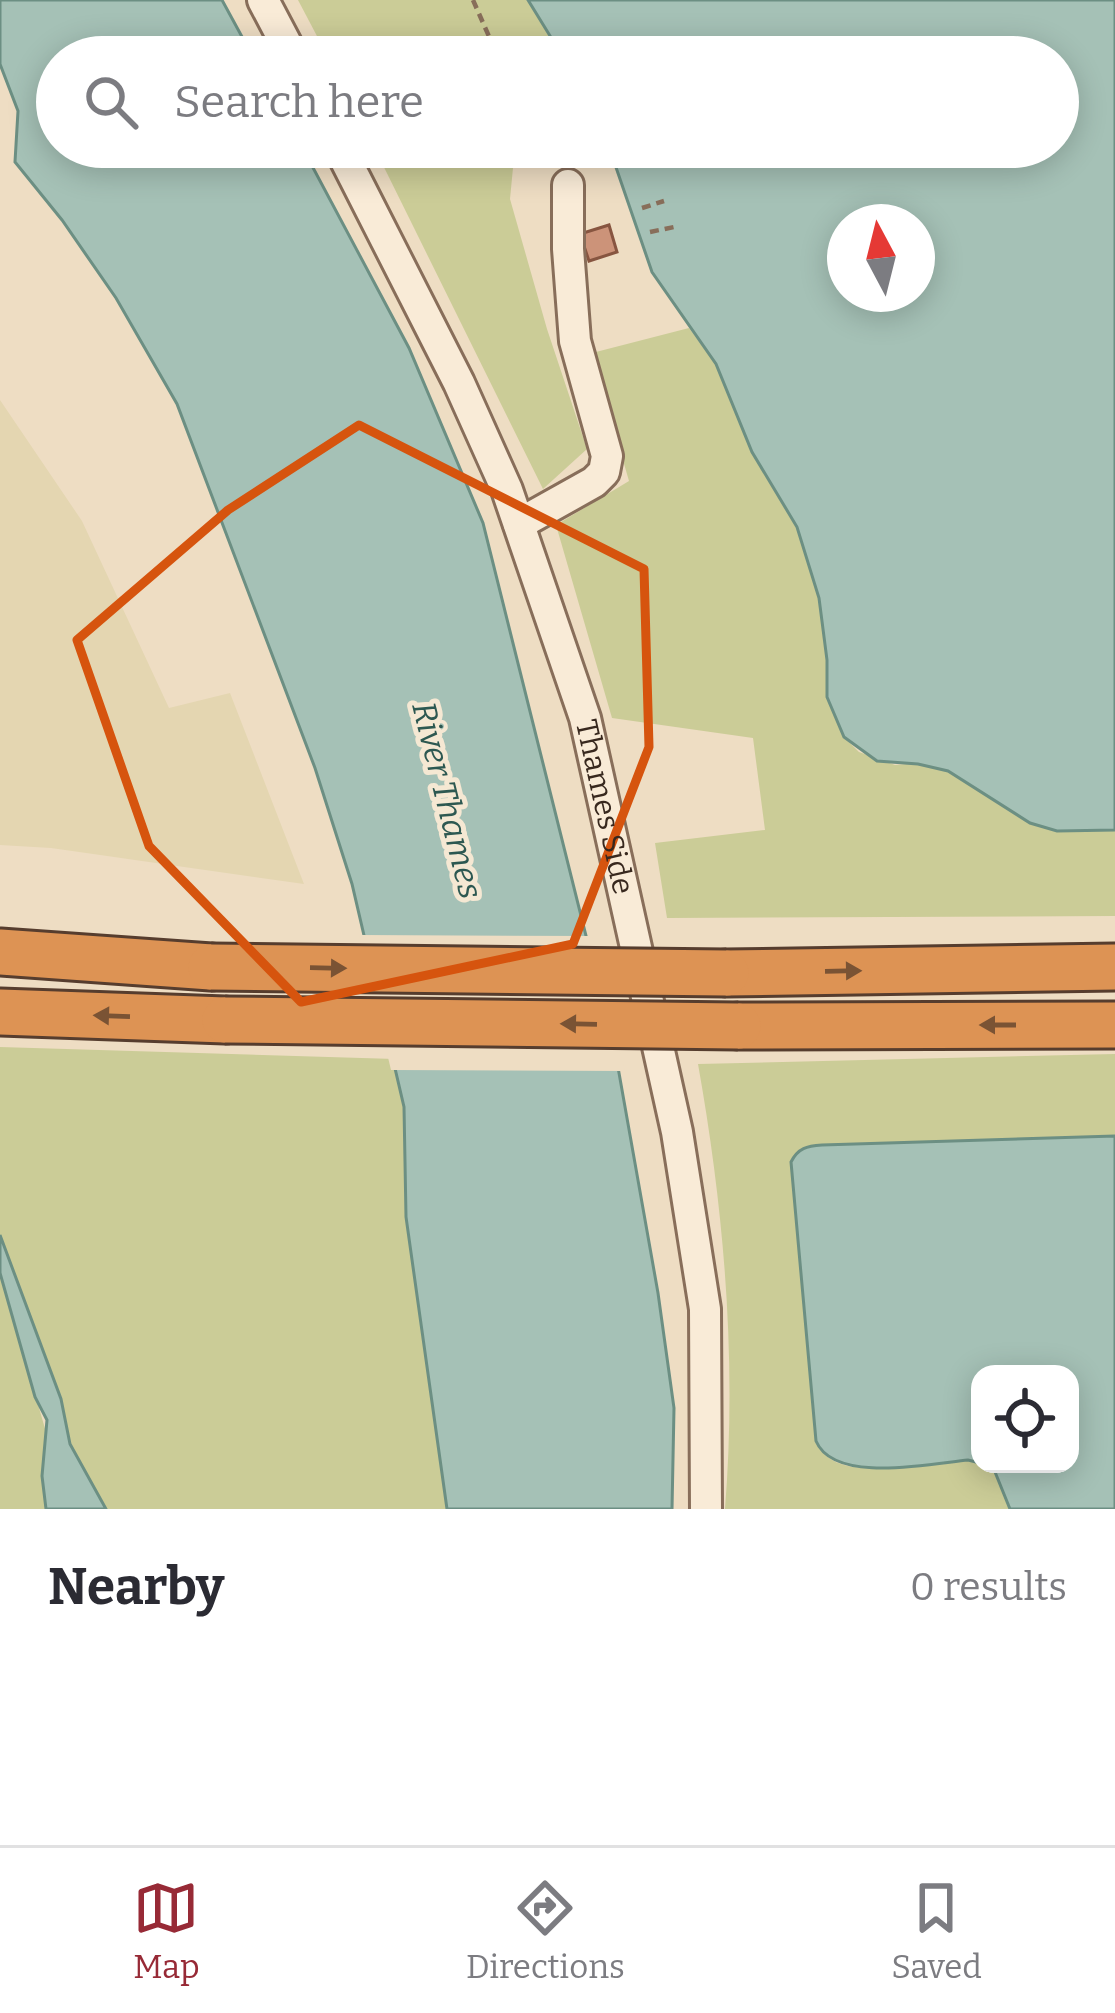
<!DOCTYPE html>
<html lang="en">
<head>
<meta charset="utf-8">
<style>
	:root { --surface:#fff; --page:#f7f7f7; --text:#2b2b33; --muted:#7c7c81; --line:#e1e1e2; --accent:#972a36 }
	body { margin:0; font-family:Bitter,serif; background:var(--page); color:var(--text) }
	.controls { position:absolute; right:36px; bottom:36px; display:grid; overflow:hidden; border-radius:24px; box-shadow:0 6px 30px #0003 }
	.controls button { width:108px; height:108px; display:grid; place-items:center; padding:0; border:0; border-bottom:3px solid var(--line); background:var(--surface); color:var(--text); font:60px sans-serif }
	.compass { position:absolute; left:827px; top:204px; width:108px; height:108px; border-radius:50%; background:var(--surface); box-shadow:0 6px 30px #0003; rotate:353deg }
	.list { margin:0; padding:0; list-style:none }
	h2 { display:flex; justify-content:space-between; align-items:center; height:156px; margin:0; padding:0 48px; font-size:51px }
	h2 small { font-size:39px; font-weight:400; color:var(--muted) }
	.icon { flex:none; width:66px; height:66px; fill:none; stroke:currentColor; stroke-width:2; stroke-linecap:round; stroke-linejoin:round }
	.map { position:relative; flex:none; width:1115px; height:1509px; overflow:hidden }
	.search { position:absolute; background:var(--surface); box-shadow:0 6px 30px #0003; left:36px; right:36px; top:36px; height:132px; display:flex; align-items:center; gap:30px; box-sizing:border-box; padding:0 42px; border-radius:66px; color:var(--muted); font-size:45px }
	.sheet { height:336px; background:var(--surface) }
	nav { display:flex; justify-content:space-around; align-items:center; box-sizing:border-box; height:168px; border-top:3px solid var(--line); background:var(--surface); font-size:33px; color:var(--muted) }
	nav a { display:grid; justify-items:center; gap:6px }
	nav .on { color:var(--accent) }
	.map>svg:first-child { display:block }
</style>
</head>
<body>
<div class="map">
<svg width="1115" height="1509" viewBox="0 0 1115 1509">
	<rect width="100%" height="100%" fill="#eeddc3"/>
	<polygon fill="#e4d6b1" points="0,400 82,521 169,708 230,693 304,884 51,848 0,845"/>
	<g fill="#cbcc97">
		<polygon points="298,0 528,0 563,57 328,57"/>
		<polygon points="374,147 515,147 510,199 547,329 587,449 543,489"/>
		<polygon points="689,328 716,364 752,452 797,527 819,598 827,660 827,697 844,737 859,752 895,765 918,763 948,771 1057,831 1115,830 1115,916 667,918 655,843 765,830 753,738 612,718 556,525 629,481 592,353"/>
		<polygon points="0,1047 395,1059 404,1107 406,1217 448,1489 446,1509 106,1509 70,1444 61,1399 0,1235"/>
		<path d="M1115,1054V1137L791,1162L816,1441C840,1499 951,1441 990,1468C1002,1476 1007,1495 1010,1509H725C737,1360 724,1210 698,1064Z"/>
		<polygon points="0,1273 48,1439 50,1509 0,1509"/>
	</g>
	<g fill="#a5c1b6" stroke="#6c8f83" stroke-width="3" fill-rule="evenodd">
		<polygon points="0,0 222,0 253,57 57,57 57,147 302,147 409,348 483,523 616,1056 658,1293 674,1408 672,1509 447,1509 406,1217 404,1107 352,884 315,768 177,404 116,298 62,220 15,162 18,111 0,64"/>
		<path d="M528,0H1115V830L1057,831L1030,823L948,771L918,764L877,761L844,737L827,697V660L819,598L797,527L752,452L716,364L652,272L609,147H1058V57H563ZM845,222H917V294H845Z"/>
		<path d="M1115,1136V1509H1010L995,1472L984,1464H1070V1374H980V1463L968,1460C930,1464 834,1484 816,1441L791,1162C798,1148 807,1146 822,1145Z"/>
		<polygon points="0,1235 61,1399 70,1444 106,1509 46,1509 42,1476 47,1420 35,1397 0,1273"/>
	</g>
	<polygon fill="#eeddc3" points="359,935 592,936 625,1071 391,1070"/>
	<polygon fill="#cc9379" stroke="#875540" stroke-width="3" points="609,225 617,252 589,261 580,234"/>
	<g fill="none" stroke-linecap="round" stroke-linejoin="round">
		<defs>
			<g id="minor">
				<polyline points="263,0 293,57"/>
				<path id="s1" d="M339,147L459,383L507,490L585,718L677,1132L705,1309L706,1509"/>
				<polyline points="519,524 594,482 604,472 607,456 575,341 568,249 568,185"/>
			</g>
			<g id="highway">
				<polyline points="0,952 211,967"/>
				<polyline points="726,973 1115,967"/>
				<polyline points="0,1012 225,1020"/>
				<polyline points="738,1026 1115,1025"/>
			</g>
		</defs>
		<use href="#minor" stroke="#886e5a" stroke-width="36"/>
		<use href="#highway" stroke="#563d2e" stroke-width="51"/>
		<g stroke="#886e5a" stroke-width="4.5" stroke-dasharray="9 6" stroke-linecap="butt">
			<polyline points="473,0 498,57"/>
			<polyline points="540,147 554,166"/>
			<polyline points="642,208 664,201"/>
			<polyline points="650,232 674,227"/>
		</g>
		<use href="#minor" stroke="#f9ebd7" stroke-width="30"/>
		<use href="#highway" stroke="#dd9354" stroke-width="45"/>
		<defs>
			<g id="highway-bridge">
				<polyline points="211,967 726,973"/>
				<polyline points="225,1020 738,1026"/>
			</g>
		</defs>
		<use href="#highway-bridge" stroke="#563d2e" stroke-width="51" stroke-linecap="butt"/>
		<use href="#highway-bridge" stroke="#dd9354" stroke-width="45"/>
	</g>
	<defs><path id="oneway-solid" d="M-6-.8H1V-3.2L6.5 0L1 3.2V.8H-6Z" transform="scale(3)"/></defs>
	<g fill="#7a5334">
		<use href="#oneway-solid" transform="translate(328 968) rotate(1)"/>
		<use href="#oneway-solid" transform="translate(843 971) rotate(-1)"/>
		<use href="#oneway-solid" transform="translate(112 1016) rotate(-178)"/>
		<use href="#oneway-solid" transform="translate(579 1024) rotate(-179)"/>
		<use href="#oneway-solid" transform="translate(998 1025) rotate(180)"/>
	</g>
	<path fill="none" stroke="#d6540e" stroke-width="9" stroke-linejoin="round" d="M359,425L644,569L649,747L573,944L301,1002L149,846L77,640L228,510Z"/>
	<g text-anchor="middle" stroke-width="10" stroke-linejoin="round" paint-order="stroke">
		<g font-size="30" fill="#38281e" stroke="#f5e8d3">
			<text dy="10" stroke="none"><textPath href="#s1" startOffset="714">Thames Side</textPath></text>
		</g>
		<g font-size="33" font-style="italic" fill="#2d5851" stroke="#f5e8d3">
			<text transform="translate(448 800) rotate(76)" y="12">River Thames</text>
		</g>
	</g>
</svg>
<div class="controls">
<button><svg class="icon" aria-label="locate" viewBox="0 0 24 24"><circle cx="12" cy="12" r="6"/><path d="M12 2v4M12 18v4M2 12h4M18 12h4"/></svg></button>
</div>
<svg class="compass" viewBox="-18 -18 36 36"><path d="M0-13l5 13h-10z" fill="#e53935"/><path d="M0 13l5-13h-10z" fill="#7c7c81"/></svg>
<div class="search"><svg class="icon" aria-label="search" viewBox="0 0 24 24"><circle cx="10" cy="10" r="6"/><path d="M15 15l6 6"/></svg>Search here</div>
</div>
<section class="sheet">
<h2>Nearby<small>0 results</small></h2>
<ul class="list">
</ul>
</section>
<nav>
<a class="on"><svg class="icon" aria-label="map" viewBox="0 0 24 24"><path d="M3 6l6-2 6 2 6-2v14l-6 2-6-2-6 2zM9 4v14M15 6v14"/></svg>Map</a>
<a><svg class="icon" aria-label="directions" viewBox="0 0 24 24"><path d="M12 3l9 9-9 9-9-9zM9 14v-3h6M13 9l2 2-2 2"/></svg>Directions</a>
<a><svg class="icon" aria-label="saved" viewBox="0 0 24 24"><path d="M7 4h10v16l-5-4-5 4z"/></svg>Saved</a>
</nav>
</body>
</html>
